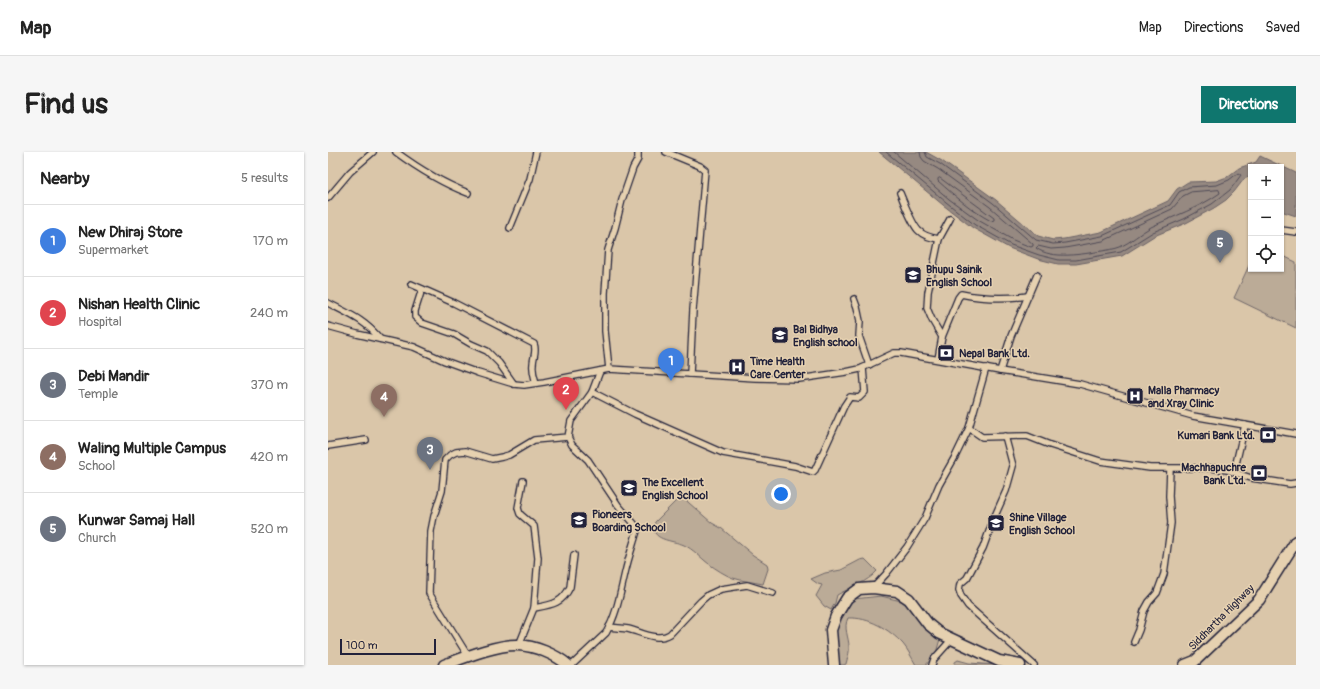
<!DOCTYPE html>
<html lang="en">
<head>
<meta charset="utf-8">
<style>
	:root { --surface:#fff; --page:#f6f6f6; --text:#222; --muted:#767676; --line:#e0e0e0; --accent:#0f766e }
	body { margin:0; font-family:Pangolin,sans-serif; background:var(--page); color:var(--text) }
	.controls { position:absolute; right:12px; top:12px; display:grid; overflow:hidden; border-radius:0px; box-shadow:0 1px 3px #0004 }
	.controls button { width:36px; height:36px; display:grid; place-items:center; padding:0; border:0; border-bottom:1px solid var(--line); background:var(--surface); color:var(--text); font:20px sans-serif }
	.scale { position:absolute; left:12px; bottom:10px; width:96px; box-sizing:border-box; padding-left:4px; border:2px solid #22223b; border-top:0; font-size:11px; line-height:14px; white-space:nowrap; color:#22223b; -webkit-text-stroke:3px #e6d1b0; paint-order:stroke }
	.you { position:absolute; left:453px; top:342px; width:14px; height:14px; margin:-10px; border:3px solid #fff; border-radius:50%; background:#1a73e8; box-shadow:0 0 0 6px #1a73e833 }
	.badge { display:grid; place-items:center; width:26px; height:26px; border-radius:50%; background:var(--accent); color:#fff; font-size:13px; font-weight:700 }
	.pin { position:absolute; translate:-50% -33px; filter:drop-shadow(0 1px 2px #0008) }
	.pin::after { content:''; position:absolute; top:21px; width:14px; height:12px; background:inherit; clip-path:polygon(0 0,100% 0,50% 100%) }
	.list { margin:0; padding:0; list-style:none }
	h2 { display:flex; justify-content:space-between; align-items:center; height:52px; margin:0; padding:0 16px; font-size:17px }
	h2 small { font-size:13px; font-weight:400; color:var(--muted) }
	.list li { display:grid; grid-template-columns:26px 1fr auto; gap:12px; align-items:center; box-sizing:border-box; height:72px; padding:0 16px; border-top:1px solid var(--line) }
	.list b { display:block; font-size:15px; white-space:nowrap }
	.list p { margin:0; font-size:13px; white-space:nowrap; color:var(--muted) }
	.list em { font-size:13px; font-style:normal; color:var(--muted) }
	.icon { flex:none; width:22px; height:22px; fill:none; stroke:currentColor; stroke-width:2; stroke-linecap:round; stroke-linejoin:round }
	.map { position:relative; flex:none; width:968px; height:513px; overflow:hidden; border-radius:0px }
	header { display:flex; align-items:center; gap:24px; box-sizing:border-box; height:56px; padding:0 20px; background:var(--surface); border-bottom:1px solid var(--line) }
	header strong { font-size:19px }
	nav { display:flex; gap:22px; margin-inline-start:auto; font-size:14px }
	.intro { display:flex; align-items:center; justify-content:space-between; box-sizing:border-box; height:96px; padding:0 24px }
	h1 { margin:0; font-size:28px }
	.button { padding:10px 18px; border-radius:0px; background:var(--accent); color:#fff; font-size:14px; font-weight:700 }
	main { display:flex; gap:24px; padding:0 24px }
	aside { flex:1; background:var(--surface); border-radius:0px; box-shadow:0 1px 3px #0004 }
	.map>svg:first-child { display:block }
</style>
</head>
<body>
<header>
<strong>Map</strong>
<nav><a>Map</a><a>Directions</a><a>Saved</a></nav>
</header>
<div class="intro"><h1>Find us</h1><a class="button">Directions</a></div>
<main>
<aside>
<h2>Nearby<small>5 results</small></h2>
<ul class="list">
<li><span class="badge" style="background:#3f7fe0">1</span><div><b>New Dhiraj Store</b><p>Supermarket</p></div><em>170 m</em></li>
<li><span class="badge" style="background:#e0444e">2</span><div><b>Nishan Health Clinic</b><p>Hospital</p></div><em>240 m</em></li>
<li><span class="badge" style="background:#6b7280">3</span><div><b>Debi Mandir</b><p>Temple</p></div><em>370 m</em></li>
<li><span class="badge" style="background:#8d6e63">4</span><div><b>Waling Multiple Campus</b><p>School</p></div><em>420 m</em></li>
<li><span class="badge" style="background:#6b7280">5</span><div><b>Kunwar Samaj Hall</b><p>Church</p></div><em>520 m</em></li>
</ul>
</aside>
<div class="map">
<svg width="968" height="513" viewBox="0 0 968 513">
	<rect width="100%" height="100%" fill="#dac6a9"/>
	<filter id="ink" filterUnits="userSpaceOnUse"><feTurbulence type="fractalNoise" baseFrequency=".025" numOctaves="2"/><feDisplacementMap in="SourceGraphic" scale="8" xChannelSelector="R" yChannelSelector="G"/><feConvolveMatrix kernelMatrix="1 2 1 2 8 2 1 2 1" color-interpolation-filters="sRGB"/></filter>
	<g filter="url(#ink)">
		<g fill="#bbab97" stroke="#6e6669">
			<polygon points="953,103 968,110 968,176 906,146 923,109 923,117 953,117"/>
			<path d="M353,344L384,371L393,376L425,403L439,412L440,417L435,432C426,430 414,429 405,426C397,423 388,417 381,412C373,406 365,397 356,393C345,388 320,389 327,370Z"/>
			<path d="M537,407L549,419C540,430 521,436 509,443L507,451L503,458L496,454L488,444L494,433L490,432L483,427L497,421L513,418L532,408Z"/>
			<path d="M553,444L573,449L585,458L593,471L612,487L608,501L598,513H588C584,506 580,498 575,492C561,477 541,465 520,466C515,476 521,485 521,495C522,500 519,507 518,512L516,513H508L507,473L509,468L526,447Z"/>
			<polygon points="630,508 641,511 670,513 627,513 627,510"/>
		</g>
		<polygon fill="#968981" stroke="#686065" points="551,0 598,0 614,9 668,48 710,84 725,88 736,87 773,80 840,49 849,37 860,30 888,29 899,25 911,16 928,10 932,4 968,21 968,64 953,59 953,15 923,15 923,24 916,27 906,40 898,48 886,56 858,71 826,84 794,104 748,112 730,112 710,107 681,96 645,76 615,53"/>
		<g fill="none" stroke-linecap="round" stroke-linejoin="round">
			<g stroke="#504b57" stroke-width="1">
				<polyline points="558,0 618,50 647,73 683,93 711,103 731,108 748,108 793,100 825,80 856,67 884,52 902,38 913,23 910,21 901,28 889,33 861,35 851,40 842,53 774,84 737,91 725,92 708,88 665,51 612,12 599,5 597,0"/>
				<polyline points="566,0 621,47 650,68 685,88 703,95 705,94 705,92 662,55 610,17 596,9 593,5 592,0"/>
				<path d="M612,26L666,66V68L663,69C644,59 627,44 610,29V27Z"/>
				<path d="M891,38L892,41C871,56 846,64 823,75C812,81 803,90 792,95C787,97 780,98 774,99C755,102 724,108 708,96L710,94L723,97L737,96L775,89L844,57L855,44L863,40Z"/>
			</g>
			<defs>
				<g id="street">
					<path d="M68,0C91,17 114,31 140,41"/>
					<polyline points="338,0 372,14 377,18 365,158 362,222"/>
					<path d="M572,41C576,50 584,73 591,79C596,84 604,86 611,87"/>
					<polyline points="0,46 22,20 45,0"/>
					<polyline points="182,76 202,27 208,0"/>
					<polyline points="953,78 968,80"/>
					<path d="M83,132L126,151L206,192C209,199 205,205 205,212C204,219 206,224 208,231"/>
					<polyline points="94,137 87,159 87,165 94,171 126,182 143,192 159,199 171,211 186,232"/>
					<polyline points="526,147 529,155 532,169 531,184 541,213"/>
					<path d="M0,151C21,162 37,168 52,187"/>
					<polyline points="0,174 29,182 86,195 117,209 150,221 186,232 196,233 216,230 281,217 427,226 471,227 518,220 532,217 566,201 573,201 672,219 752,232 865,264 968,282"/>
					<polyline points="614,185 604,168 599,156 600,140 611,87 622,67"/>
					<path d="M610,207L614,185L630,146L633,142C657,147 676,147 700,144"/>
					<polyline points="281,217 277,179 277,141 280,98 287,76 294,48 305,16 310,7 310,0"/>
					<polyline points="672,219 683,184 709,123"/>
					<polyline points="264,240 307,262 395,301 467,314 485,320 487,318 516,254 522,245 531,246 537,240 535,216"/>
					<polyline points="641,276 654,285 699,284 722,293 772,309 822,316 884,316 899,318 923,326 962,332 968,331"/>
					<polyline points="677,284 685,314 678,339 666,366 655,396 639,426 632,432 631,438 633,444 640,454 706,513"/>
					<path d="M240,285L244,293L260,308L290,353L309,375V379C305,393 300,407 297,421C292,442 289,462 278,481L244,513"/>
					<polyline points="0,294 38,288"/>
					<polyline points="906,320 917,273"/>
					<polyline points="195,329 190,356 192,362 206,374 210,406 206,456"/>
					<polyline points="545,436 558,422 579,395 597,366 611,333 628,303 641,276 658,216"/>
					<path d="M281,475C288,476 294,476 300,477C313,480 330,490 342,482L373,449L380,443L393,437L419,433L445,441"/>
					<polyline points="806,490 811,478 816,459 821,450 829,441 836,422 843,371 841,344 842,317"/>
					<path d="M191,493L206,456C223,453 234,452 242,435L246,403"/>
					<polyline points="140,504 101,441 103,379 106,364 114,339 117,308 122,303 128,300 137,299 164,307 174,305 181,303 206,288 240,285 243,269 264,240 272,219"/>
					<polyline points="604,513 606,507 624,487"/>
				</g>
				<g id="highway">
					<path d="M116,513C135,506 170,492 190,493C207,494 227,502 240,513"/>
					<polyline points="506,513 503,478 508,464 519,446 531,437 545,436 569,439 581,447 600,472 611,481 671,509 692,513"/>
					<polyline points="857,513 867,509 931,448 968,389"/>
				</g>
			</defs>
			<use href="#street" stroke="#22223b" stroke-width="8"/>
			<use href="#highway" stroke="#22223b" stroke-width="13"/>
			<use href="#street" stroke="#e6d1b0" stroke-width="5.5"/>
			<use href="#highway" stroke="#e6d1b0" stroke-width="10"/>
		</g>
	</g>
	<defs>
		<symbol id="school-square" viewBox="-11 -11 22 22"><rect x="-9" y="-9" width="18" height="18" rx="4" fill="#22223b" stroke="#e6d1b0"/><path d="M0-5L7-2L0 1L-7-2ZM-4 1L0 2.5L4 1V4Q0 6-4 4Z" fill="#fff"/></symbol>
		<symbol id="bank-square" viewBox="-11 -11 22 22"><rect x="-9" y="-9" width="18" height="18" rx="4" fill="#22223b" stroke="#e6d1b0"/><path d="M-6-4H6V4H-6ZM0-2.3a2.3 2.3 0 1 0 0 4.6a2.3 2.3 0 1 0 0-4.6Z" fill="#fff"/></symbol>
		<symbol id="hospital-square" viewBox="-11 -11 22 22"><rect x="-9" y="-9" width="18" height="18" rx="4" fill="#22223b" stroke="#e6d1b0"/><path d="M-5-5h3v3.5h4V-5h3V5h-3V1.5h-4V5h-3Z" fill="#fff"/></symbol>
	</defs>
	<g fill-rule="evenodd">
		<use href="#school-square" x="575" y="113" width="20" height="20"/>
		<use href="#school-square" x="442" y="173" width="20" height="20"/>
		<use href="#bank-square" x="608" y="191" width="20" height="20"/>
		<use href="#hospital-square" x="399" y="205" width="20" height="20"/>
		<use href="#hospital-square" x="797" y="234" width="20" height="20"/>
		<use href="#bank-square" x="930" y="273" width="20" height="20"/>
		<use href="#bank-square" x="921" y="311" width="20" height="20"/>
		<use href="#school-square" x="291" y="326" width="20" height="20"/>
		<use href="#school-square" x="241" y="358" width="20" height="20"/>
		<use href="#school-square" x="658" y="361" width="20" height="20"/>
	</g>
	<g text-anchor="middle" stroke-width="3" stroke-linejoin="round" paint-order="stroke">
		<g font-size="11" font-weight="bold" fill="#22223b" stroke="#e6d1b0" text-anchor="start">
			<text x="598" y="121">Bhupu Sainik<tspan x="598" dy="13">English School</tspan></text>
			<text x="465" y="181">Bal Bidhya<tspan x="465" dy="13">English school</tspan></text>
			<text x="631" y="205">Nepal Bank Ltd.</text>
			<text x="422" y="213">Time Health<tspan x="422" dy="13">Care Center</tspan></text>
			<text x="820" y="242">Malla Pharmacy<tspan x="820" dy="13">and Xray Clinic</tspan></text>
			<text x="927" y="287" text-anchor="end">Kumari Bank Ltd.</text>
			<text x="918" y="319" text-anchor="end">Machhapuchre<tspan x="918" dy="13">Bank Ltd.</tspan></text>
			<text x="314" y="334">The Excellent<tspan x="314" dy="13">English School</tspan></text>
			<text x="264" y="366">Pioneers<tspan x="264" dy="13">Boarding School</tspan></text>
			<text x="681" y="369">Shine Village<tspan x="681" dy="13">English School</tspan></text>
		</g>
		<g font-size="11" fill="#22223b" stroke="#e6d1b0">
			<text transform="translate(893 465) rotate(-45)" y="4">Siddhartha Highway</text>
		</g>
	</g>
</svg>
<div class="controls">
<button>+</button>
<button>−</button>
<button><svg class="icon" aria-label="locate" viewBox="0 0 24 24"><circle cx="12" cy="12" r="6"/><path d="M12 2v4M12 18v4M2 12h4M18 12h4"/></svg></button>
</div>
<div class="scale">100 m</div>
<div class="you"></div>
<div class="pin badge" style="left:343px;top:229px;background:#3f7fe0">1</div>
<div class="pin badge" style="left:238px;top:258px;background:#e0444e">2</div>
<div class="pin badge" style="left:102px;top:318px;background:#6b7280">3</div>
<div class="pin badge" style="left:56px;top:265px;background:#8d6e63">4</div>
<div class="pin badge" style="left:892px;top:111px;background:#6b7280">5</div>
</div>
</main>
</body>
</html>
